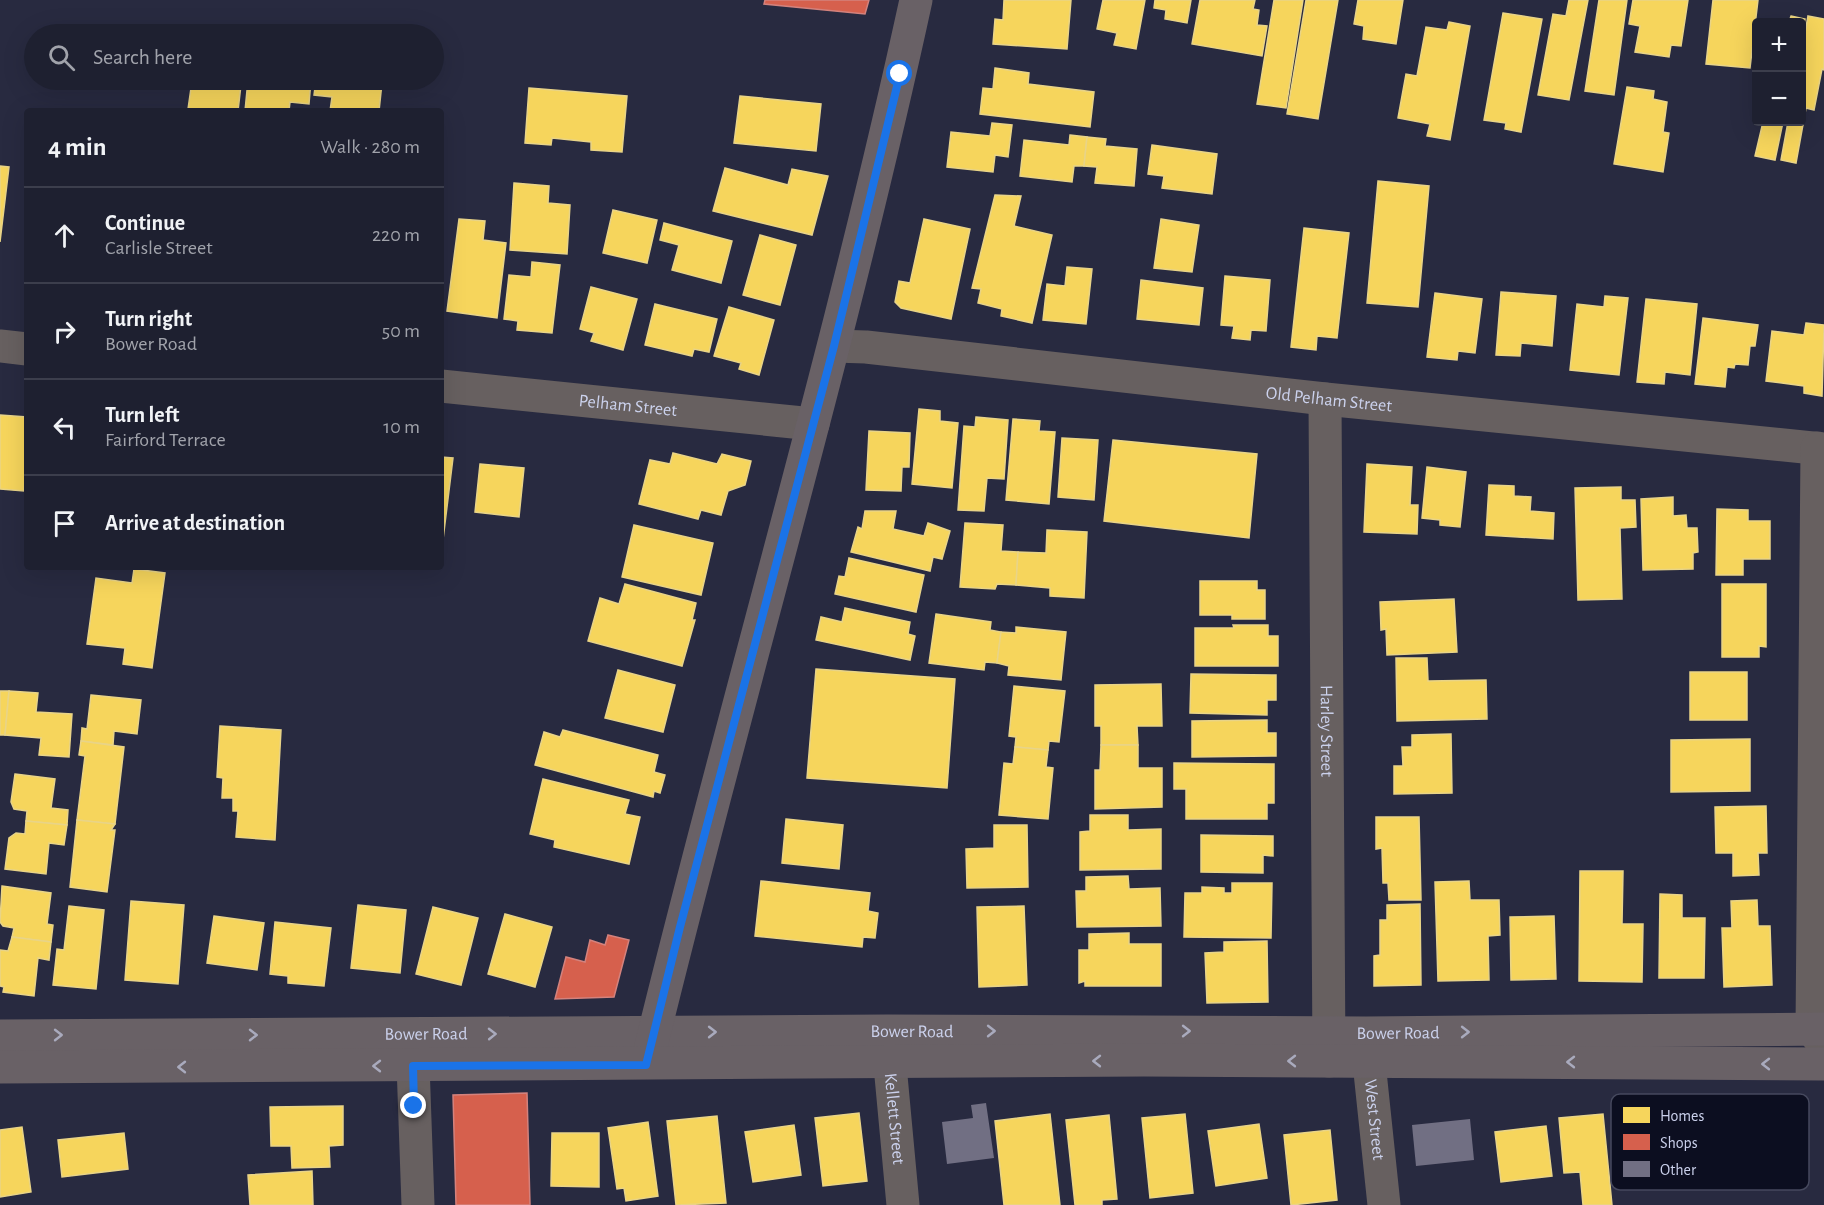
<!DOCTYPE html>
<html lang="en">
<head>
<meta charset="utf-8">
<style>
	:root { --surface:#1e2030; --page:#262838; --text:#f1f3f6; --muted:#a1a3ab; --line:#3c3e4c }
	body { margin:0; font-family:"Alegreya Sans",sans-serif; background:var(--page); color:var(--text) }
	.controls { position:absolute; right:18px; top:18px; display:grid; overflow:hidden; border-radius:6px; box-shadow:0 6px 24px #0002 }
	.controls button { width:54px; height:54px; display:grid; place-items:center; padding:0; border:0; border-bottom:2px solid var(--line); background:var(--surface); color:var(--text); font:30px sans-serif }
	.stop { position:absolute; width:18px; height:18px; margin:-14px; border:4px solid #1a73e8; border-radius:50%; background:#fff }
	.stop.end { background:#1a73e8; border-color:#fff; box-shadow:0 2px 6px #0008 }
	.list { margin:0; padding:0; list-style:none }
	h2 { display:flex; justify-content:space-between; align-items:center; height:78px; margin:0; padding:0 24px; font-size:26px }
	h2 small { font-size:20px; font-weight:400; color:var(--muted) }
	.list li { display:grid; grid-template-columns:39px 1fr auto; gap:18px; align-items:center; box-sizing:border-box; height:96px; padding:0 24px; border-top:2px solid var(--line) }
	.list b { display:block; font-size:22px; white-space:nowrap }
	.list p { margin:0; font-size:20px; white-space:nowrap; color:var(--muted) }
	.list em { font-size:20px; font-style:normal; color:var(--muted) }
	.icon { flex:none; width:33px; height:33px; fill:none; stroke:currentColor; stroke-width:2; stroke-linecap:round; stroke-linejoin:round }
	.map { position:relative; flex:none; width:1824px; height:1205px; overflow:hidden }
	.search { position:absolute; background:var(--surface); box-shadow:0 6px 24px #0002; left:24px; top:24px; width:420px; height:66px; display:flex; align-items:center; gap:15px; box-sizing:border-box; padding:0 21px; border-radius:33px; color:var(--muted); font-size:22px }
	.panel { position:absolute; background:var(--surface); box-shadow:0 6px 24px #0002; left:24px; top:108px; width:420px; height:462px; border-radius:6px }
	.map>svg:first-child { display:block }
</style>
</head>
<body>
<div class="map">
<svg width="1824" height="1205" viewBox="0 0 1824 1205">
	<rect width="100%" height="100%" fill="#282a40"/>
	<g fill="#f6d55c" stroke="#e9d487" stroke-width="1.5">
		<polygon points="1004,0 1071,0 1067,49 993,44 995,19 1003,20"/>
		<polygon points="1103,0 1145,0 1136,49 1114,45 1117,33 1097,29"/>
		<polygon points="1155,0 1191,0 1187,23 1165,19 1166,10 1154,8"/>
		<polygon points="1200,0 1255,0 1253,9 1259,10 1257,25 1267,26 1262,56 1192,44"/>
		<polygon points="1274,0 1303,0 1286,108 1257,104"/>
		<polygon points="1306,0 1338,0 1318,119 1287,114"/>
		<polygon points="1358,0 1403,0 1396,44 1363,39 1364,26 1354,24"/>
		<polygon points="1569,0 1588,0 1569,100 1538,95 1553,14 1566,16"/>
		<polygon points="1599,0 1627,0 1614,95 1585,91"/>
		<polygon points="1633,0 1688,0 1681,46 1671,45 1669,57 1635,52 1640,26 1629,24"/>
		<polygon points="1713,0 1758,0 1750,68 1706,64"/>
		<polygon points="1503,13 1542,19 1521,132 1505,129 1506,123 1484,120"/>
		<polygon points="1791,16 1805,19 1802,35 1802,22 1789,22"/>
		<polygon points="1808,16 1824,19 1824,70 1822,69 1814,110 1806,108 1796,163 1781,160 1788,122 1802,122 1802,50"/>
		<polygon points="1449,22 1470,26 1450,140 1427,136 1430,124 1398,118 1406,74 1417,76 1426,27 1447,30"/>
		<polygon points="995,68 1029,73 1028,84 1094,92 1090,127 980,114 983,88 993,89"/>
		<polygon points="174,80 233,80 233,84 241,85 238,111 208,111 188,109 191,88 174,86"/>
		<polygon points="248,80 311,80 309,104 290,102 289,111 245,111"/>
		<polygon points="316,80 366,80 366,82 382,83 379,111 330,111 332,97 314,95"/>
		<polygon points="1627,87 1654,91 1653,99 1667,102 1663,132 1669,133 1663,172 1614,164"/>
		<polygon points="529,88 627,96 622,152 591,150 591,142 552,138 551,145 525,143"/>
		<polygon points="740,96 821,104 816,151 734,143"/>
		<polygon points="1763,122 1783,122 1775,160 1755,156"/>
		<polygon points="992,123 1012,125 1008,157 995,155 993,172 947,167 951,132 990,136"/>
		<polygon points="1070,135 1087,137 1084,166 1074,166 1072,182 1020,176 1024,140 1069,145"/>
		<polygon points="1087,137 1106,139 1105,146 1137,149 1134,186 1095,183 1097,167 1084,166"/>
		<polygon points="1152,145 1217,154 1212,194 1162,188 1164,176 1148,174"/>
		<polygon points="0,166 9,167 0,242"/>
		<polygon points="725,168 788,185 792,169 828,176 812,235 713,211"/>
		<polygon points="1378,181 1429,186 1418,307 1367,303"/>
		<polygon points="514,183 549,186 548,203 570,205 567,254 510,250"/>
		<polygon points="995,195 1021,196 1014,226 1052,235 1032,323 1001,316 1002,309 978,303 981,289 972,288"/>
		<polygon points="613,210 657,220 647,263 603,253"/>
		<polygon points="459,219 485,221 483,240 506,243 497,318 447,311"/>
		<polygon points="924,219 970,229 951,319 901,308 895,302 899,281 910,283"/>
		<polygon points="1161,219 1199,225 1192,272 1154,268"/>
		<polygon points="664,223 732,241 721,283 672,270 679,245 660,240"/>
		<polygon points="1304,228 1349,233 1337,338 1317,336 1316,350 1291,347"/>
		<polygon points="760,235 796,245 780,305 743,295"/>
		<polygon points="532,262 560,265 552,333 517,330 518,321 504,319 509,275 531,277"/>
		<polygon points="1067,267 1092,269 1086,324 1043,320 1047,284 1065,286"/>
		<polygon points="1225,276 1270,280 1266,331 1251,330 1250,340 1232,338 1234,326 1221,325"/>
		<polygon points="1141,280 1203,288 1199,325 1137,319"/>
		<polygon points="591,287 637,299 623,350 591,341 594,333 580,329"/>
		<polygon points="1501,292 1556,296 1552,346 1521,343 1520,356 1496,355"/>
		<polygon points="1435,293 1482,299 1475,353 1458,351 1457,360 1427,357"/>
		<polygon points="1605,296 1628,298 1619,375 1570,370 1577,304 1604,307"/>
		<polygon points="1646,299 1697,304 1690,375 1665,372 1664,384 1637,382"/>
		<polygon points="655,304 717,319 709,352 694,349 692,356 645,345"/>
		<polygon points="729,307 774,320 759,375 739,369 741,363 714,356"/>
		<polygon points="1703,318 1758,325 1755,346 1750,346 1748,365 1735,364 1734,368 1727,367 1725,387 1695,384"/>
		<polygon points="1806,323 1824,325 1822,396 1804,393 1804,386 1766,381 1772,331 1804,335"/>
		<polygon points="919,409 940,411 940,421 958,423 952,488 912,484"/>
		<polygon points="0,415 27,417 27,457 24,491 0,489"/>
		<polygon points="976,417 1008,420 1004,479 987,478 984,511 958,510 964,426 975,427"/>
		<polygon points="1013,419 1040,421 1039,431 1055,432 1049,504 1006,500"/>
		<polygon points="869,431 910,433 909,467 902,467 901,491 866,490"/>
		<polygon points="1062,438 1098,440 1094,500 1058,497"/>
		<polygon points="1113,440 1257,454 1249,538 1104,521"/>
		<polygon points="673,453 717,464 722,454 751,461 745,485 728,491 721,515 701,510 698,519 639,504 650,460 670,464"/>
		<polygon points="441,457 453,458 441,556"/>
		<polygon points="480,464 524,468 519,517 475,512"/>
		<polygon points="1367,464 1412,467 1410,505 1418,505 1417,534 1364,532"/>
		<polygon points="1427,467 1466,472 1460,527 1440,525 1440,520 1422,518"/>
		<polygon points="1489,485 1514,486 1514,496 1531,497 1530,511 1554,513 1553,539 1486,535"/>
		<polygon points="1621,487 1621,500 1635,500 1636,527 1620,528 1622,599 1578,600 1575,488"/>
		<polygon points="1673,497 1673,516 1686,515 1687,528 1697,528 1698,552 1693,553 1693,569 1643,570 1641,499"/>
		<polygon points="1717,509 1748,510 1748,521 1770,521 1770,559 1743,559 1743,575 1716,575"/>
		<polygon points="865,511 896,511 893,529 924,536 928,523 950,531 942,559 933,557 930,571 851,552 858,527 862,529"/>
		<polygon points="965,523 1003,525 1001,551 1018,552 1016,585 997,584 995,589 960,587"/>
		<polygon points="634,525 713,543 701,595 622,577"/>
		<polygon points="1047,530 1087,532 1084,598 1050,596 1050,588 1016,585 1018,552 1046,553"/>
		<polygon points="849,558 924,575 916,612 835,594 839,576 845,577"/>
		<polygon points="134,569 165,573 152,668 123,664 125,648 87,644 96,578 132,583"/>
		<polygon points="1200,581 1257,581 1257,590 1265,590 1265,619 1232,619 1232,615 1200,615"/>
		<polygon points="625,584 696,603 692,620 695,620 682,666 588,641 600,598 619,604"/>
		<polygon points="1722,584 1766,584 1766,647 1759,646 1759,657 1722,657"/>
		<polygon points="1454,599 1457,652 1387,655 1386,629 1381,630 1380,602"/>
		<polygon points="845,608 910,622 908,634 915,636 910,660 816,640 821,617 842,622"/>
		<polygon points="936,614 991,622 990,630 1001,632 997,663 985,662 984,670 929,663"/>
		<polygon points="1233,625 1268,625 1268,636 1278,636 1278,666 1195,666 1195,628 1234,628"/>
		<polygon points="1016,627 1066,632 1061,680 1008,675 1009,666 997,663 1001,632 1016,633"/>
		<polygon points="1396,658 1427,658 1428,681 1486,680 1487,719 1397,721"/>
		<polygon points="816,669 955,679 947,788 807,778"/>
		<polygon points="618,670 675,685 663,732 605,718"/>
		<rect x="1690" y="672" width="57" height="48"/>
		<polygon points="1191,674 1276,675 1276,700 1267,700 1267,715 1190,713"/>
		<polygon points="1161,684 1162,726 1137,726 1138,745 1101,745 1101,726 1095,726 1095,685"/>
		<polygon points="1014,686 1065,691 1059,742 1049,741 1048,750 1015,747 1016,737 1009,736"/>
		<polygon points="0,691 9,691 5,735 0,735"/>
		<polygon points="9,691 38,693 36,712 72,714 69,757 39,755 41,738 5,735"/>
		<polygon points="91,695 141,700 137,734 114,731 113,745 81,741 82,728 87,729"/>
		<polygon points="1267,720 1267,733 1276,733 1276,756 1192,757 1192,721"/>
		<polygon points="220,726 281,730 275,840 236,837 238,811 233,811 233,798 222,798 223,778 217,777"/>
		<polygon points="563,730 658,755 654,772 665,775 660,793 654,791 653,797 535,765 544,732 560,737"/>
		<polygon points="1451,734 1452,793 1394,794 1394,766 1403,766 1402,747 1412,747 1412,735"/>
		<polygon points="1750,739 1750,791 1671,792 1671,740"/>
		<polygon points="81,741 124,747 115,824 77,820 85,756 79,755"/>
		<polygon points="1101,745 1138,745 1138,768 1162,768 1162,807 1095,809 1095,770 1100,770"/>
		<polygon points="1015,747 1048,750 1046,767 1053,768 1048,819 999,815 1004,763 1013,764"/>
		<polygon points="1174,763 1274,764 1274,803 1267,803 1267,819 1186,819 1186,789 1174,789"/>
		<polygon points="15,774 55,779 51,808 68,810 67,825 26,821 27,811 14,809 11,802"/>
		<polygon points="543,779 629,800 625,814 640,817 629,864 554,847 555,840 530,834"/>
		<polygon points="1766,806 1767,853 1758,853 1759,875 1733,876 1733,853 1716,853 1715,807"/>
		<polygon points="1090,815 1128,815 1128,830 1161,829 1161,869 1080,870 1080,832 1090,831"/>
		<polygon points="1376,817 1419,817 1421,900 1389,900 1388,883 1383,883 1382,848 1376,849"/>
		<polygon points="786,819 843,825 839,869 782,863"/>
		<polygon points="77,820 115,824 111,830 115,830 107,892 70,887"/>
		<polygon points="26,821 67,825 64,845 49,843 46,874 5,869 9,838 16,833 25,834"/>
		<polygon points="994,825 1027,825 1028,887 967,888 966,849 994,848"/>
		<polygon points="1201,835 1273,836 1273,856 1263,855 1263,873 1201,872"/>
		<polygon points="1580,871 1623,871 1622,924 1643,924 1642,982 1579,981"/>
		<polygon points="1128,876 1129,889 1160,888 1161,926 1077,927 1076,891 1086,891 1086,877"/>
		<polygon points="761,881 870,893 868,911 878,913 875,938 863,937 862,947 755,936"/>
		<polygon points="1469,881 1470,900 1499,900 1500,935 1488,936 1489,980 1438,981 1435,882"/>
		<polygon points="1232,883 1272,883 1271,938 1184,937 1185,893 1202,893 1202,887 1224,888 1224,893 1232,893"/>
		<polygon points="2,886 51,893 47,924 53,925 51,942 12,937 14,928 3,926 0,922"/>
		<polygon points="1660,894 1682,895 1682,918 1705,918 1704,978 1659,978"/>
		<polygon points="1757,900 1758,926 1770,926 1772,985 1724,987 1722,928 1732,928 1731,901"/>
		<polygon points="131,901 184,905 178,984 125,980"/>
		<polygon points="1420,904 1421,985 1374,986 1374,956 1380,955 1380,920 1387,920 1387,905"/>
		<polygon points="358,905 406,910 400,973 351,968"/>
		<polygon points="69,906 104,910 96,989 53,985 57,949 64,950"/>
		<polygon points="1024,906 1027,985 979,987 977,907"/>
		<polygon points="433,907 478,918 461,985 416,974"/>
		<polygon points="505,914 552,927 535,987 488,974"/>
		<polygon points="214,916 264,923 257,970 207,963"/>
		<polygon points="1554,916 1556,979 1511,980 1510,917"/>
		<polygon points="275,922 331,928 324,986 288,983 288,976 270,974"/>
		<polygon points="1129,933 1129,944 1161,944 1161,986 1085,986 1085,981 1079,983 1079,950 1089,950 1089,934"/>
		<polygon points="12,937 51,942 49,960 38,958 34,996 3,992 4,987 0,986 0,950 8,951"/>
		<polygon points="1267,941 1268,1002 1207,1003 1205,953 1224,952 1224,942"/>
		<polygon points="343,1106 343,1145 329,1146 330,1167 292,1168 291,1146 271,1146 270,1107"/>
		<polygon points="859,1113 867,1181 823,1186 815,1118"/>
		<polygon points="1050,1114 1060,1205 1004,1205 995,1121"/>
		<polygon points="1185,1114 1193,1193 1150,1198 1142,1118"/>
		<polygon points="1603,1114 1612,1205 1583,1205 1580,1172 1564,1173 1559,1118"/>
		<polygon points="1109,1115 1117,1199 1102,1200 1102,1205 1075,1205 1066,1120"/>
		<polygon points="717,1116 726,1203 676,1205 667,1121"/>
		<polygon points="648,1122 658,1196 626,1201 624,1188 617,1189 608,1128"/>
		<polygon points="1259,1124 1267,1178 1216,1186 1208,1131"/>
		<polygon points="794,1125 801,1175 753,1182 745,1132"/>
		<polygon points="1546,1126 1552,1176 1501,1182 1495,1132"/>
		<polygon points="22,1127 31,1192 0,1197 0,1130"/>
		<polygon points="1330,1130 1337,1200 1291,1205 1284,1135"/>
		<polygon points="124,1133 128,1169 62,1177 58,1140"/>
		<polygon points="552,1133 599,1133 599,1187 551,1186"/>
		<polygon points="312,1171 313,1205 250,1205 248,1175"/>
	</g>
	<g fill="#d6604d" stroke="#d3827d" stroke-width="1.5">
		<polygon points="765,0 869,0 865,14 764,4"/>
		<polygon points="608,935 629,940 614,997 555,999 566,957 585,962 590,940 605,945"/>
		<polygon points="527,1093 530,1205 456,1205 453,1095"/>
	</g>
	<g fill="#716f83">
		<polygon points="986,1103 994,1158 947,1164 942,1122 973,1118 971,1105"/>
		<polygon points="1470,1119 1474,1160 1416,1166 1412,1125"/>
	</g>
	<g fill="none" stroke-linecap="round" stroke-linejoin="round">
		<g stroke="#676060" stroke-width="33">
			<polyline points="0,346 27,349"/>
			<path id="s1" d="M834,346L866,347L1325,399L1824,449"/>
			<path id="s2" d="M441,386L813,424"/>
			<path id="s3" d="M1325,399L1329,1061"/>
			<polyline points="1817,448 1812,1029 1824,1045"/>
			<path id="s4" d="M887,1033L903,1205"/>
			<path id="s5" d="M1366,1034L1384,1205"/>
			<polyline points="412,1036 418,1205"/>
		</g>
		<g stroke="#696166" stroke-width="33">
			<path id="s6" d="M0,1036L887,1031L1366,1033L1824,1029"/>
			<path d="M649,1054C735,702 839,354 916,0"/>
			<polyline points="0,1067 1144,1060 1824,1064"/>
		</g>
	</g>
	<defs><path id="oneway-chevron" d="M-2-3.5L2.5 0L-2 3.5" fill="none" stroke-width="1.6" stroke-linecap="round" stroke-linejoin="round" transform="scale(1.5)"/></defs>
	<g stroke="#a9aabd">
		<use href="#oneway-chevron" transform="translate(991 1031)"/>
		<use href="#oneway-chevron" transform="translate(1186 1031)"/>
		<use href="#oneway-chevron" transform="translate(712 1032)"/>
		<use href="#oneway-chevron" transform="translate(1465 1032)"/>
		<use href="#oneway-chevron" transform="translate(492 1034) rotate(-1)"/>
		<use href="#oneway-chevron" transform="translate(58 1035)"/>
		<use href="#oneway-chevron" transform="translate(253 1035)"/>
		<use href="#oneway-chevron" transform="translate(1097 1061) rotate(180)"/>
		<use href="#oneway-chevron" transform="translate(1292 1061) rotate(-180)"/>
		<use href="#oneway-chevron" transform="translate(1571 1062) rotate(-180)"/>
		<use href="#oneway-chevron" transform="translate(1766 1064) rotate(-180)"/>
		<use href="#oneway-chevron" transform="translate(377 1066) rotate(180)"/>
		<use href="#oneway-chevron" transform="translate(182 1067) rotate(180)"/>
	</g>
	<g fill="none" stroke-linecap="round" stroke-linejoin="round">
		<polyline stroke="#1a73e8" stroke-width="8" points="414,1106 413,1066 646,1065 680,927 834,346 900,74"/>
	</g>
	<g text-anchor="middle" stroke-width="6" stroke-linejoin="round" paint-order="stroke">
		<g font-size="18" fill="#cbd1ec" stroke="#0c0e20">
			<text dy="6" stroke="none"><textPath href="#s1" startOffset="498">Old Pelham Street</textPath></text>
			<text dy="6" stroke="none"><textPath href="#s2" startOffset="188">Pelham Street</textPath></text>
			<text dy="6" stroke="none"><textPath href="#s3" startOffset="332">Harley Street</textPath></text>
			<text dy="6" stroke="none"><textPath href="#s6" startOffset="912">Bower Road</textPath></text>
			<text dy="6" stroke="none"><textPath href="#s6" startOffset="1398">Bower Road</textPath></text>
			<text dy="6" stroke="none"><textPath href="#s6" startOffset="426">Bower Road</textPath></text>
			<text dy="6" stroke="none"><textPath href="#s4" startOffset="86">Kellett Street</textPath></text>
			<text dy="6" stroke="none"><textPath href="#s5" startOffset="86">West Street</textPath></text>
		</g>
	</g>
	<rect x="1611" y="1094" width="198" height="96" rx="9" fill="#0c0e20" stroke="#45485d" stroke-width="1.5"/>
	<rect x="1623" y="1107" width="27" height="16" fill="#f6d55c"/>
	<rect x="1623" y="1134" width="27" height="16" fill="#d6604d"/>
	<rect x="1623" y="1161" width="27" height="16" fill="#716f83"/>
	<g font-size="16" fill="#cbd1ec">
		<text x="1660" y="1121">Homes</text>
		<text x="1660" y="1148">Shops</text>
		<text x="1660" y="1175">Other</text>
	</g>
</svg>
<div class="controls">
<button>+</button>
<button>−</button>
</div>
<div class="stop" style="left:900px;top:74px"></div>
<div class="stop end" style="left:414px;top:1106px"></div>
<div class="search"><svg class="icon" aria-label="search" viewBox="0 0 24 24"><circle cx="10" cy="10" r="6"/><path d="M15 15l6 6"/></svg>Search here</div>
<section class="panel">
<h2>4 min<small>Walk · 280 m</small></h2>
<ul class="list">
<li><svg class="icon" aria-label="ahead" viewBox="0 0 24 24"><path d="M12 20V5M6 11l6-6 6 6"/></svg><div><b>Continue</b><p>Carlisle Street</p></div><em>220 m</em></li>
<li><svg class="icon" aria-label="right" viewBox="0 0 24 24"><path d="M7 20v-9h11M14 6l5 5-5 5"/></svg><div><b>Turn right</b><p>Bower Road</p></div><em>50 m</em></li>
<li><svg class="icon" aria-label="left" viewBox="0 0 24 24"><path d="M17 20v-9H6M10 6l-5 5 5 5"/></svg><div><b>Turn left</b><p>Fairford Terrace</p></div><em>10 m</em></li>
<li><svg class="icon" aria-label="arrive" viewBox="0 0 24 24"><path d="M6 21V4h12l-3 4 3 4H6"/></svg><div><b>Arrive at destination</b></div></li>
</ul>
</section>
</div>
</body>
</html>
